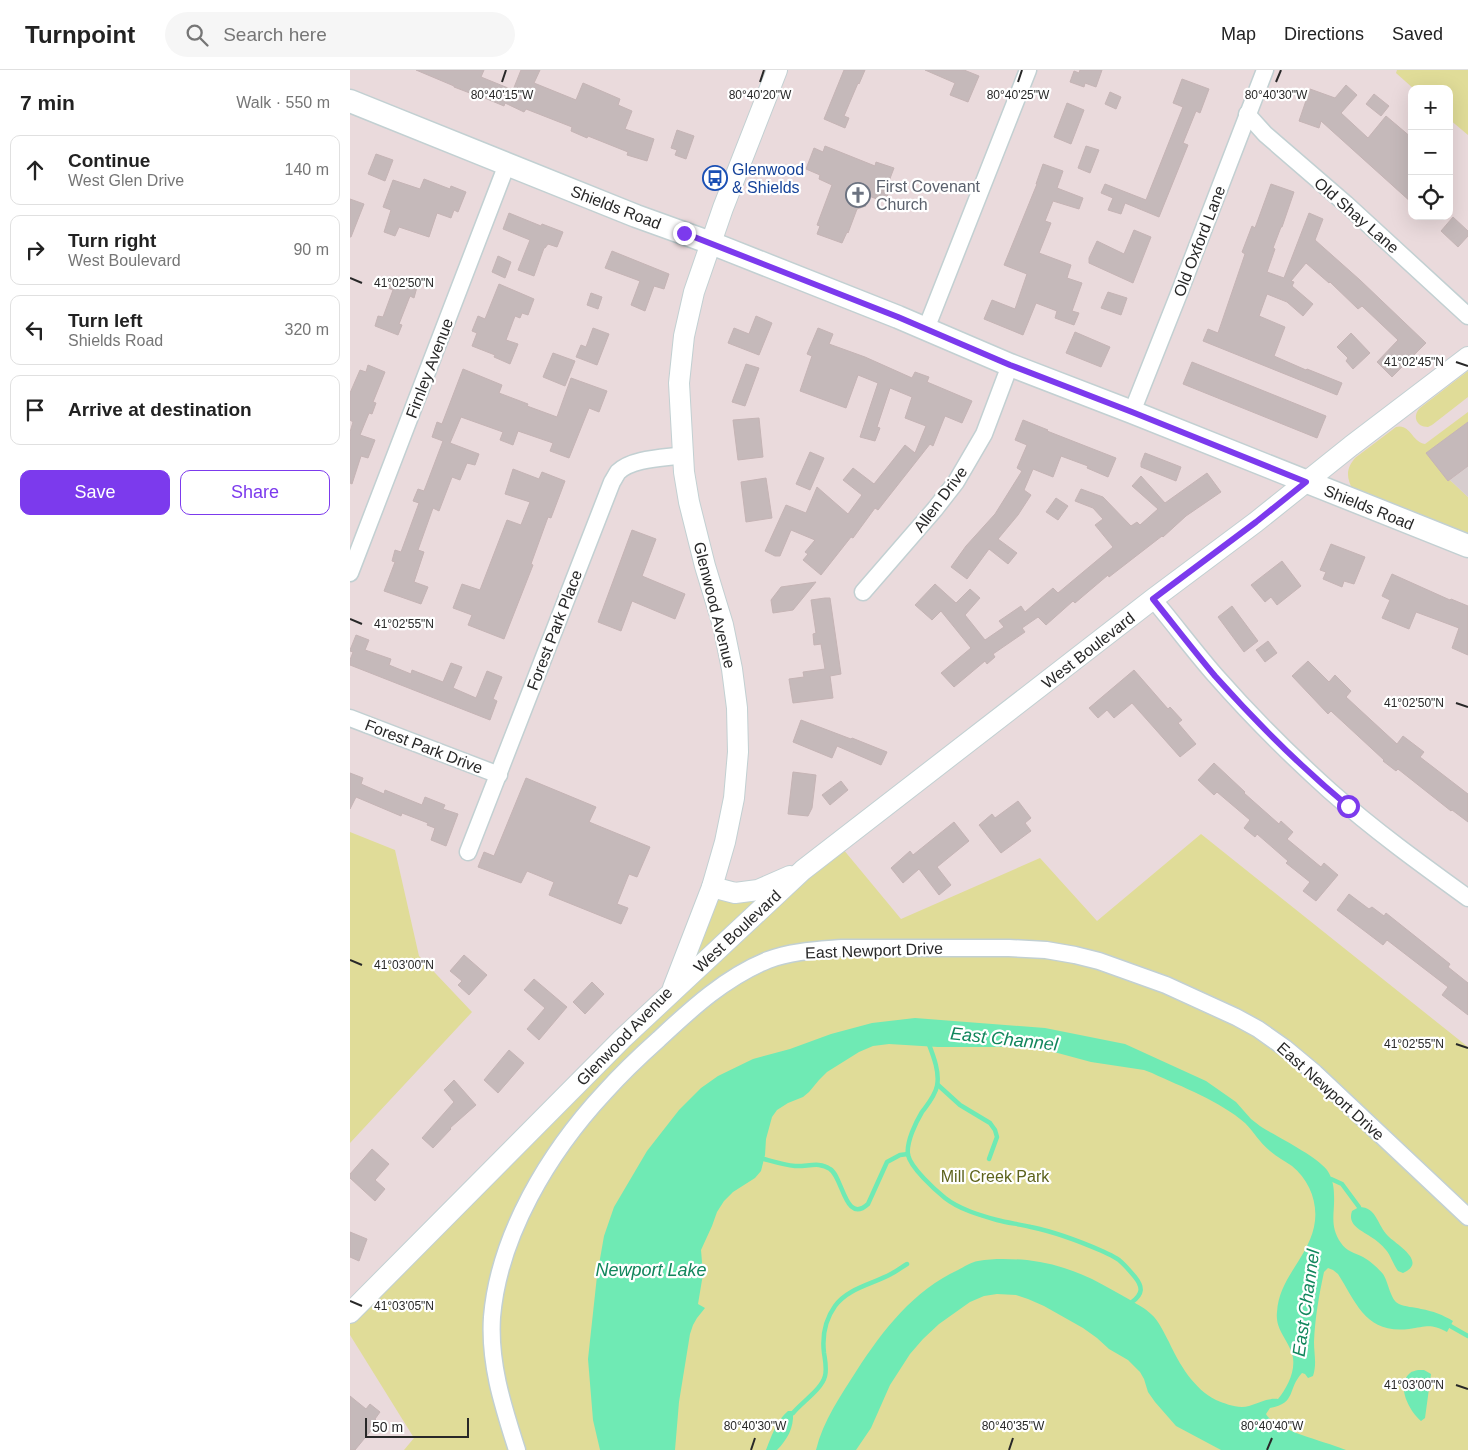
<!DOCTYPE html>
<html lang="en">
<head>
<meta charset="utf-8">
<style>
	:root { --surface:#fff; --page:#f6f6f6; --text:#222; --muted:#767676; --line:#e0e0e0; --accent:#7c3aed }
	body { margin:0; font-family:Helvetica,sans-serif; background:var(--page); color:var(--text) }
	.controls { position:absolute; right:15px; top:15px; display:grid; overflow:hidden; border-radius:10px; box-shadow:0 5px 20px #0002 }
	.controls button { width:45px; height:45px; display:grid; place-items:center; padding:0; border:0; border-bottom:1px solid var(--line); background:var(--surface); color:var(--text); font:25px sans-serif }
	.scale { position:absolute; left:15px; bottom:12px; width:104px; box-sizing:border-box; padding-left:5px; border:2px solid #282828; border-top:0; font-size:14px; line-height:18px; white-space:nowrap; color:#282828; -webkit-text-stroke:4px #fff; paint-order:stroke }
	.stop { position:absolute; width:15px; height:15px; margin:-11px; border:4px solid #7c3aed; border-radius:50%; background:#fff }
	.stop.end { background:#7c3aed; border-color:#fff; box-shadow:0 1px 5px #0008 }
	.list { margin:0; padding:0; list-style:none }
	h2 { display:flex; justify-content:space-between; align-items:center; height:65px; margin:0; padding:0 20px; font-size:21px }
	h2 small { font-size:16px; font-weight:400; color:var(--muted) }
	.list li { display:grid; grid-template-columns:32px 1fr auto; gap:15px; align-items:center; box-sizing:border-box; height:70px; margin:0 10px 10px; padding:0 10px; border:1px solid var(--line); border-radius:10px }
	.list b { display:block; font-size:19px; white-space:nowrap }
	.list p { margin:0; font-size:16px; white-space:nowrap; color:var(--muted) }
	.list em { font-size:16px; font-style:normal; color:var(--muted) }
	.actions { display:flex; gap:10px; padding:15px 20px }
	.actions a { flex:1; padding:11px 0; border:1px solid var(--accent); border-radius:10px; text-align:center; font-size:18px; color:var(--accent) }
	.actions .main { background:var(--accent); color:#fff }
	.icon { flex:none; width:28px; height:28px; fill:none; stroke:currentColor; stroke-width:2; stroke-linecap:round; stroke-linejoin:round }
	.map { position:relative; flex:none; width:1118px; height:1380px; overflow:hidden }
	header { display:flex; align-items:center; gap:30px; box-sizing:border-box; height:70px; padding:0 25px; background:var(--surface); border-bottom:1px solid var(--line) }
	header strong { font-size:24px }
	nav { display:flex; gap:28px; margin-inline-start:auto; font-size:18px }
	.search { width:350px; height:45px; background:var(--page); display:flex; align-items:center; gap:12px; box-sizing:border-box; padding:0 18px; border-radius:28px; color:var(--muted); font-size:19px }
	main { display:flex }
	aside { flex:1; background:var(--surface) }
	.map>svg:first-child { display:block }
</style>
</head>
<body>
<header>
<strong>Turnpoint</strong>
<div class="search"><svg class="icon" aria-label="search" viewBox="0 0 24 24"><circle cx="10" cy="10" r="6"/><path d="M15 15l6 6"/></svg>Search here</div>
<nav><a>Map</a><a>Directions</a><a>Saved</a></nav>
</header>
<main>
<aside>
<h2>7 min<small>Walk · 550 m</small></h2>
<ul class="list">
<li><svg class="icon" aria-label="ahead" viewBox="0 0 24 24"><path d="M12 20V5M6 11l6-6 6 6"/></svg><div><b>Continue</b><p>West Glen Drive</p></div><em>140 m</em></li>
<li><svg class="icon" aria-label="right" viewBox="0 0 24 24"><path d="M7 20v-9h11M14 6l5 5-5 5"/></svg><div><b>Turn right</b><p>West Boulevard</p></div><em>90 m</em></li>
<li><svg class="icon" aria-label="left" viewBox="0 0 24 24"><path d="M17 20v-9H6M10 6l-5 5 5 5"/></svg><div><b>Turn left</b><p>Shields Road</p></div><em>320 m</em></li>
<li><svg class="icon" aria-label="arrive" viewBox="0 0 24 24"><path d="M6 21V4h12l-3 4 3 4H6"/></svg><div><b>Arrive at destination</b></div></li>
</ul>
<div class="actions"><a class="main">Save</a><a>Share</a></div>
</aside>
<div class="map">
<svg width="1118" height="1380" viewBox="0 0 1118 1380">
	<rect width="100%" height="100%" fill="#eadadc"/>
	<g fill="#e0dc98">
		<polygon points="1047,0 1118,0 1118,65 1099,49 1099,19 1064,19 1046,3"/>
		<path d="M1118,301V327L1082,355L1078,357C1066,357 1062,346 1070,338Z"/>
		<path d="M1118,342V352L1077,383L1098,411L1100,410L1118,427V467L1003,420C996,407 996,399 1005,388L1046,357C1060,353 1062,372 1075,374Z"/>
		<polygon points="0,762 45,780 69,886 122,942 0,1073"/>
		<polygon points="851,764 1118,977 1118,1380 54,1380 64,1368 0,1265 0,1237 321,922 362,817 408,820 488,773 551,849 690,788 747,851"/>
	</g>
	<polygon fill="#d7cdce" points="1118,396 1118,427 1100,410"/>
	<g fill="#6feab4">
		<path d="M565,948L695,958L775,974L856,1011L886,1032L901,1049L910,1056C927,1067 965,1085 977,1100C982,1107 984,1116 984,1125C985,1143 979,1156 991,1173C996,1181 1005,1183 1013,1187C1020,1191 1028,1198 1033,1204C1039,1213 1040,1230 1049,1234C1055,1237 1064,1237 1071,1239C1083,1241 1093,1245 1103,1251L1097,1262C1080,1253 1076,1257 1059,1259C1016,1264 1007,1234 988,1204L983,1200L978,1198L974,1202C969,1225 965,1248 964,1272C964,1284 967,1294 963,1306L958,1308L955,1304L952,1303C937,1319 947,1333 920,1338L916,1344C924,1360 978,1372 996,1380H871L826,1356L805,1332L798,1322L794,1309L790,1302L778,1290L759,1279L747,1268L733,1258L694,1236L678,1229L666,1225L647,1224L634,1226L620,1232L589,1254L573,1269L560,1284L540,1315L521,1358L506,1380H466C473,1351 491,1325 507,1300C533,1260 564,1220 608,1200C614,1197 621,1192 628,1191C645,1188 661,1189 677,1190C701,1193 721,1199 742,1209C756,1216 769,1224 782,1231C788,1235 795,1238 801,1244C809,1251 814,1263 819,1272C829,1294 844,1319 866,1330C876,1334 888,1339 899,1336C909,1333 917,1328 928,1329C937,1318 947,1299 942,1284C938,1269 925,1260 927,1242C929,1208 957,1189 964,1157C969,1134 960,1111 942,1096C935,1091 927,1087 920,1081C910,1073 904,1062 895,1053C870,1031 832,1017 802,1003L794,1000L741,992L704,982L670,977H588L539,974L523,976L509,982L477,1002L469,1010L459,1022L453,1027L438,1033L427,1040L422,1047L416,1069L415,1085L411,1101L405,1108L383,1122L374,1131L367,1142L362,1156L351,1180L353,1204L348,1234L355,1238L347,1248L343,1255L340,1264L329,1332L325,1380H250L243,1350L238,1289L247,1206L254,1166L264,1137L297,1081L329,1040L351,1018L368,1006L403,989L440,979L481,964L522,953Z"/>
		<path d="M1009,1137C1027,1137 1027,1155 1038,1166C1047,1175 1078,1192 1053,1203L1048,1201C1043,1194 1041,1186 1036,1180C1032,1175 1026,1170 1021,1167C1011,1160 997,1155 1002,1141Z"/>
		<path d="M1068,1300H1074L1081,1304L1075,1348L1071,1351C1060,1342 1045,1315 1060,1303C1062,1301 1065,1301 1068,1300Z"/>
		<path d="M438,1341H442L443,1343C444,1358 437,1370 427,1380H416C421,1367 427,1350 438,1341Z"/>
	</g>
	<g fill="none" stroke-linecap="round" stroke-linejoin="round">
		<g stroke="#6feab4" stroke-width="4.5">
			<path d="M578,972C583,985 590,1002 587,1016C585,1026 578,1034 572,1042C566,1052 556,1072 558,1085C561,1098 584,1119 595,1128C609,1139 629,1145 647,1150C658,1153 669,1154 681,1157C705,1162 729,1171 752,1181C758,1184 764,1186 769,1190C775,1195 780,1201 785,1207C793,1217 793,1224 782,1232"/>
			<polyline points="588,1015 610,1035 640,1053 645,1060 647,1067 639,1089"/>
			<path d="M414,1089C425,1092 435,1095 445,1096C457,1097 469,1091 480,1099C493,1107 495,1155 518,1134L537,1092L550,1085L558,1084"/>
			<polyline points="981,1109 992,1114 1009,1137"/>
			<polyline points="1095,1253 1118,1266"/>
			<path d="M443,1343C452,1332 472,1319 475,1306C477,1298 475,1290 474,1283C472,1266 475,1250 485,1236C498,1218 523,1214 541,1204C547,1201 552,1197 557,1194"/>
		</g>
	</g>
	<g fill="#c5b9ba" stroke="#c5b4b5">
		<polygon points="66,0 134,0 131,7 163,20 171,0 190,0 184,13 226,30 233,13 270,29 268,35 282,41 275,59 304,69 297,91 277,85 278,82 238,66 237,68 221,61 222,57 176,39 174,42 155,33 154,36 125,24 125,25 104,17 104,16"/>
		<polygon points="494,0 515,0 509,14 508,13 494,46 499,48 495,58 474,49"/>
		<polygon points="575,0 614,0 629,6 618,32 600,25 605,13"/>
		<polygon points="730,0 752,0 746,17 735,13 734,17 720,12 724,1 729,3"/>
		<polygon points="832,9 859,19 850,43 846,41 833,73 838,75 809,147 775,133 771,144 758,140 763,128 751,123 755,114 796,130 833,37 823,33"/>
		<polygon points="996,15 1007,25 991,43 1018,68 1036,46 1062,68 1062,133 971,51 969,58 949,51 960,19 985,28"/>
		<polygon points="760,22 771,27 766,39 755,34"/>
		<polygon points="1024,24 1039,36 1031,46 1016,34"/>
		<polygon points="717,33 734,40 721,74 704,67"/>
		<polygon points="327,60 344,66 336,89 325,85 327,80 321,78"/>
		<polygon points="475,76 525,96 526,92 544,98 536,119 538,124 536,129 532,131 511,123 516,136 507,139 498,163 497,162 492,173 467,164 470,156 467,155 482,115 469,109 470,105 456,99 464,78 473,82"/>
		<polygon points="736,76 749,80 740,103 728,98"/>
		<polygon points="26,84 43,90 35,111 18,104"/>
		<polygon points="693,94 713,101 707,118 733,128 729,139 703,131 695,151 701,153 689,183 721,195 717,208 732,213 722,241 729,243 724,255 705,248 707,241 686,233 673,265 634,249 642,230 665,239 677,204 654,195 687,114 686,114"/>
		<polygon points="74,109 100,119 101,116 116,122 108,142 104,140 101,148 87,143 79,167 49,157 45,166 34,162 41,140 33,137 43,110 70,119"/>
		<polygon points="921,114 944,122 932,157 931,157 923,178 925,179 917,202 934,208 959,143 973,149 965,170 1010,210 1076,273 1042,307 1027,292 1048,270 1012,236 1008,239 980,212 979,213 956,193 941,211 944,212 942,216 963,234 953,246 937,232 917,224 909,246 935,257 924,286 956,300 957,299 992,313 987,325 853,271 858,259 868,263 895,184 892,182 902,156 905,158"/>
		<polygon points="0,129 14,134 1,167 0,167"/>
		<polygon points="159,143 191,156 192,154 213,162 207,177 198,174 195,178 194,178 184,206 168,200 180,170 153,159"/>
		<polygon points="1103,147 1118,161 1118,166 1108,177 1091,161"/>
		<polygon points="784,160 801,167 783,213 739,193 739,188 747,171 774,184"/>
		<polygon points="262,181 319,204 314,219 304,216 295,241 281,235 290,211 255,198"/>
		<polygon points="148,186 161,192 155,208 142,202"/>
		<polygon points="42,207 67,217 64,228 60,226 49,254 52,255 48,265 25,256 28,246 33,247 43,220 38,218"/>
		<polygon points="149,214 184,229 178,245 172,243 170,248 165,246 156,270 168,274 160,294 144,287 145,285 122,276 127,263 122,261 128,246 135,249"/>
		<polygon points="758,222 777,228 771,245 751,238"/>
		<polygon points="241,223 252,227 248,239 237,235"/>
		<polygon points="406,246 422,253 409,285 378,273 384,258 399,264"/>
		<polygon points="243,258 259,264 247,295 226,287 231,275 236,277"/>
		<polygon points="468,258 483,264 479,274 515,287 562,308 565,302 579,307 577,312 622,331 612,353 595,346 583,376 580,374 528,440 525,438 503,468 501,467 471,505 453,490 458,484 455,482 465,470 441,460 430,486 425,486 415,481 436,435 456,443 467,417 498,444 512,425 493,410 503,398 524,414 555,375 565,383 576,356 555,348 562,327 540,318 527,357 530,358 525,371 510,367 528,313 508,305 496,338 450,321 462,286 457,284"/>
		<polygon points="725,262 760,277 751,297 716,283"/>
		<polygon points="1001,263 1020,283 1003,299 996,291 998,288 987,277"/>
		<polygon points="203,283 225,291 215,316 193,307"/>
		<polygon points="842,292 976,346 967,368 833,314"/>
		<polygon points="396,294 409,298 395,336 382,332"/>
		<polygon points="18,295 35,302 23,332 26,333 22,344 19,343 10,365 25,370 18,388 11,386 2,414 0,413 0,362 3,352 0,350 0,323 10,300 16,302"/>
		<polygon points="113,299 152,315 149,323 178,334 177,336 207,347 221,308 257,321 249,342 239,338 219,388 200,381 203,373 168,361 163,375 150,370 153,362 111,347 100,373 129,384 125,395 117,393 110,410 102,407 89,441 83,438 68,480 74,482 64,512 78,517 71,534 34,521 45,492 42,491 45,480 51,482 69,433 63,431 68,419 74,421 93,371 82,367 87,352 92,354"/>
		<polygon points="409,348 413,387 388,390 383,350"/>
		<polygon points="673,350 698,360 697,361 766,388 758,407 737,398 738,396 711,386 703,407 683,399 674,420 681,425 668,445 648,469 667,483 658,494 639,479 617,509 601,497 616,476 645,444 672,401 667,398 677,375 665,370"/>
		<polygon points="1118,352 1118,396 1098,411 1076,383"/>
		<polygon points="460,382 474,388 460,420 446,414"/>
		<polygon points="795,383 831,397 826,411 791,397 791,393"/>
		<polygon points="163,399 189,409 192,402 215,411 201,448 198,447 181,494 183,495 154,569 118,555 122,545 103,538 112,514 130,520 157,450 171,455 180,432 155,424"/>
		<polygon points="857,403 871,422 836,446 813,467 812,466 759,507 758,505 725,533 723,531 696,555 688,547 672,558 675,562 643,584 645,587 637,594 635,591 604,617 591,603 621,578 591,541 582,550 565,535 585,514 606,533 620,519 630,528 615,545 635,570 654,557 649,551 671,536 675,542 703,518 708,523 763,477 745,455 753,449 743,438 725,431 731,419 753,427 781,456 787,452 790,455 808,439 782,416 791,406 815,433"/>
		<polygon points="416,408 422,448 396,452 391,412"/>
		<polygon points="706,428 718,436 708,450 696,442"/>
		<polygon points="282,460 306,469 292,506 335,524 325,549 282,531 271,561 248,552"/>
		<polygon points="981,474 1015,487 1004,514 994,511 992,517 973,509 976,502 970,500"/>
		<polygon points="932,491 951,516 927,535 921,527 915,532 901,515"/>
		<polygon points="1042,504 1100,530 1101,529 1118,536 1118,585 1102,578 1109,558 1066,542 1059,559 1032,548 1040,530 1032,526"/>
		<polygon points="466,512 443,540 423,543 421,530 431,517"/>
		<polygon points="475,528 480,528 491,604 480,606 483,628 443,633 439,609 454,607 453,602 475,599 471,574 464,575 463,564 466,563 461,530"/>
		<polygon points="882,536 908,571 894,582 868,547"/>
		<polygon points="6,565 19,570 15,580 41,589 39,595 61,604 62,600 93,612 101,593 112,597 103,618 126,628 137,601 152,607 143,629 147,631 140,650 0,595 0,590 3,582 0,581 0,580"/>
		<polygon points="918,571 927,583 915,592 906,580"/>
		<polygon points="958,591 979,612 985,605 1001,621 996,627 1047,674 1053,666 1074,682 1070,687 1118,724 1118,752 1102,740 1101,741 1048,699 1046,701 1033,691 1034,690 981,641 978,644 942,606"/>
		<polygon points="784,600 818,639 820,637 832,650 828,653 846,674 830,687 782,633 764,648 757,640 748,648 739,638"/>
		<polygon points="451,650 501,669 502,668 537,682 531,695 487,676 482,688 443,672"/>
		<polygon points="864,693 895,722 894,723 929,754 931,751 943,762 937,769 971,797 974,793 988,805 966,831 953,821 960,812 936,793 938,791 907,764 905,767 894,758 900,750 867,722 864,725 848,710"/>
		<polygon points="443,702 466,705 462,738 458,746 438,744"/>
		<polygon points="0,703 13,708 11,714 34,724 35,720 72,735 75,727 95,735 93,739 108,744 96,776 81,770 85,758 77,755 78,753 52,743 51,746 6,727 0,739"/>
		<polygon points="176,708 246,737 239,752 300,777 287,807 279,804 267,834 278,838 271,854 199,825 204,812 177,801 171,813 128,797 134,782 144,786"/>
		<polygon points="491,711 498,720 480,735 472,725"/>
		<polygon points="668,731 681,748 675,753 681,761 651,783 629,755 642,744 645,748"/>
		<polygon points="604,752 619,771 587,797 601,815 589,825 569,799 553,813 541,798 560,781 563,785"/>
		<polygon points="999,824 1019,839 1022,837 1034,846 1036,843 1100,894 1098,897 1118,913 1118,945 1092,925 1098,917 1037,870 1033,875 987,840"/>
		<polygon points="114,885 137,905 119,925 108,915 112,911 100,901"/>
		<polygon points="184,909 217,937 189,970 177,959 195,938 174,920"/>
		<polygon points="242,912 254,924 235,944 223,932"/>
		<polygon points="159,980 174,993 148,1023 134,1010"/>
		<polygon points="104,1010 126,1035 100,1058 101,1059 83,1078 72,1068 104,1032 94,1020"/>
		<polygon points="22,1079 39,1094 25,1110 35,1119 25,1131 0,1108 0,1104"/>
		<polygon points="0,1162 17,1169 9,1191 0,1187"/>
		<polygon points="0,1326 16,1339 20,1334 30,1342 25,1349 28,1352 5,1380 0,1380"/>
	</g>
	<g fill="none" stroke-linecap="round" stroke-linejoin="round">
		<defs>
			<g id="minor">
				<polyline points="897,44 915,64 996,134 1118,246"/>
				<polyline points="576,259 678,0"/>
				<polyline points="782,342 828,226 915,0"/>
				<polyline points="0,503 157,94"/>
				<polyline points="513,522 585,439 606,412 634,364 660,295"/>
				<path d="M803,529C824,554 844,581 865,605C901,646 940,685 980,721C1024,760 1071,794 1118,828"/>
				<polyline points="0,648 149,705"/>
				<path d="M118,782L262,412C264,409 266,405 268,402C282,388 315,388 334,385"/>
				<path d="M167,1380C153,1336 139,1294 142,1247C149,1165 199,1082 255,1022C272,1003 290,986 309,969C342,938 376,907 418,890C441,881 468,880 492,878H659L696,880L725,885L749,891L816,915L886,947L908,959L935,978L965,1003L1118,1147"/>
			</g>
			<g id="tertiary">
				<polyline points="362,817 385,823 408,820 440,806"/>
				<polyline points="323,918 362,817 375,772 384,728 388,682 387,638 382,599 373,555 355,496 339,432 334,402 329,313 334,266 344,222 373,138 427,0"/>
				<polyline points="0,1243 272,969 453,800 803,529 906,452 1001,376 1118,287"/>
			</g>
			<polyline id="secondary" points="0,31 286,146 361,173 548,247 660,295 782,342 1118,476"/>
		</defs>
		<use href="#minor" stroke="#c2d0d2" stroke-width="19"/>
		<use href="#tertiary" stroke="#c2d0d2" stroke-width="22"/>
		<use href="#secondary" stroke="#c2d0d2" stroke-width="25"/>
		<use href="#minor" stroke="#fff" stroke-width="16"/>
		<use href="#tertiary" stroke="#fff" stroke-width="20"/>
		<use href="#secondary" stroke="#fff" stroke-width="22"/>
	</g>
	<g fill="none" stroke-linecap="round" stroke-linejoin="round">
		<path stroke="#7c3aed" stroke-width="6" d="M334,163L548,247L660,295L782,342L956,412L906,452L803,529C824,555 844,581 865,606C906,652 951,697 998,736"/>
	</g>
	<path fill="none" stroke="#282828" stroke-width="2" d="M152,12L156,0M410,12L414,0M668,12L672,0M926,12L931,0M0,208L12,213M1106,292L1118,296M0,549L12,554M1106,633L1118,637M0,890L12,895M1106,974L1118,978M0,1231L12,1236M1106,1315L1118,1319M401,1380L405,1368M659,1380L663,1368M917,1380L922,1368"/>
	<defs>
		<symbol id="bus-ring" viewBox="-11 -11 22 22"><circle r="9.5" fill="#fff" stroke="#1a4fb4" stroke-width="1.5"/><path d="M-5-6H5V4H4V6H2V4H-2V6H-4V4H-5ZM-3.5-4V0h7V-4ZM-3.5 1.2v1.5H-2V1.2ZM2 1.2v1.5H3.5V1.2Z" fill="#1a4fb4"/></symbol>
		<symbol id="church-ring" viewBox="-11 -11 22 22"><circle r="9.5" fill="#fff" stroke="#6b7280" stroke-width="1.5"/><path d="M-1.2-6h2.4v3.5h3.3v2.4h-3.3V6h-2.4V-.1h-3.3v-2.4h3.3Z" fill="#6b7280"/></symbol>
	</defs>
	<g fill-rule="evenodd">
		<use href="#bus-ring" x="351" y="94" width="28" height="28"/>
		<use href="#church-ring" x="494" y="111" width="28" height="28"/>
	</g>
	<g text-anchor="middle" stroke-width="4.5" stroke-linejoin="round" paint-order="stroke">
		<g font-size="16" fill="#164399" stroke="#fff" text-anchor="start">
			<text x="382" y="105">Glenwood<tspan x="382" dy="18">&amp; Shields</tspan></text>
		</g>
		<g font-size="16" fill="#5b616d" stroke="#fff" text-anchor="start">
			<text x="526" y="122">First Covenant<tspan x="526" dy="18">Church</tspan></text>
		</g>
		<g font-size="16" fill="#282828" stroke="#fff">
			<text transform="translate(266 137) rotate(21)" y="6">Shields Road</text>
			<text transform="translate(1007 145) rotate(41)" y="6">Old Shay Lane</text>
			<text transform="translate(849 171) rotate(-69)" y="6">Old Oxford Lane</text>
			<text transform="translate(79 298) rotate(-69)" y="6">Firnley Avenue</text>
			<text transform="translate(590 429) rotate(-53)" y="6">Allen Drive</text>
			<text transform="translate(1019 437) rotate(22)" y="6">Shields Road</text>
			<text transform="translate(365 535) rotate(76)" y="6">Glenwood Avenue</text>
			<text transform="translate(204 560) rotate(-69)" y="6">Forest Park Place</text>
			<text transform="translate(738 580) rotate(-38)" y="6">West Boulevard</text>
			<text transform="translate(74 676) rotate(21)" y="6">Forest Park Drive</text>
			<text transform="translate(387 861) rotate(-43)" y="6">West Boulevard</text>
			<text transform="translate(524 880) rotate(-2)" y="6">East Newport Drive</text>
			<text transform="translate(274 966) rotate(-46)" y="6">Glenwood Avenue</text>
			<text transform="translate(981 1021) rotate(42)" y="6">East Newport Drive</text>
		</g>
		<g font-size="16" fill="#5c621b" stroke="#fff">
			<text x="645" y="1112">Mill Creek Park</text>
		</g>
		<g font-size="18" font-style="italic" fill="#11865c" stroke="#fff">
			<text transform="translate(654 969) rotate(6)" y="6">East Channel</text>
			<text x="301" y="1206">Newport Lake</text>
			<text transform="translate(956 1233) rotate(-82)" y="6">East Channel</text>
		</g>
	</g>
	<g font-size="12" text-anchor="middle" fill="#282828" stroke="#fff" stroke-width="4.5" stroke-linejoin="round" paint-order="stroke">
		<text x="152" y="29">80°40'15"W</text>
		<text x="668" y="29">80°40'25"W</text>
		<text x="926" y="29">80°40'30"W</text>
		<text x="410" y="29">80°40'20"W</text>
		<text x="54" y="217">41°02'50"N</text>
		<text x="1064" y="296">41°02'45"N</text>
		<text x="54" y="558">41°02'55"N</text>
		<text x="1064" y="637">41°02'50"N</text>
		<text x="54" y="899">41°03'00"N</text>
		<text x="1064" y="978">41°02'55"N</text>
		<text x="54" y="1240">41°03'05"N</text>
		<text x="1064" y="1319">41°03'00"N</text>
		<text x="405" y="1360">80°40'30"W</text>
		<text x="663" y="1360">80°40'35"W</text>
		<text x="922" y="1360">80°40'40"W</text>
	</g>
</svg>
<div class="controls">
<button>+</button>
<button>−</button>
<button><svg class="icon" aria-label="locate" viewBox="0 0 24 24"><circle cx="12" cy="12" r="6"/><path d="M12 2v4M12 18v4M2 12h4M18 12h4"/></svg></button>
</div>
<div class="scale">50 m</div>
<div class="stop" style="left:998px;top:736px"></div>
<div class="stop end" style="left:334px;top:163px"></div>
</div>
</main>
</body>
</html>
